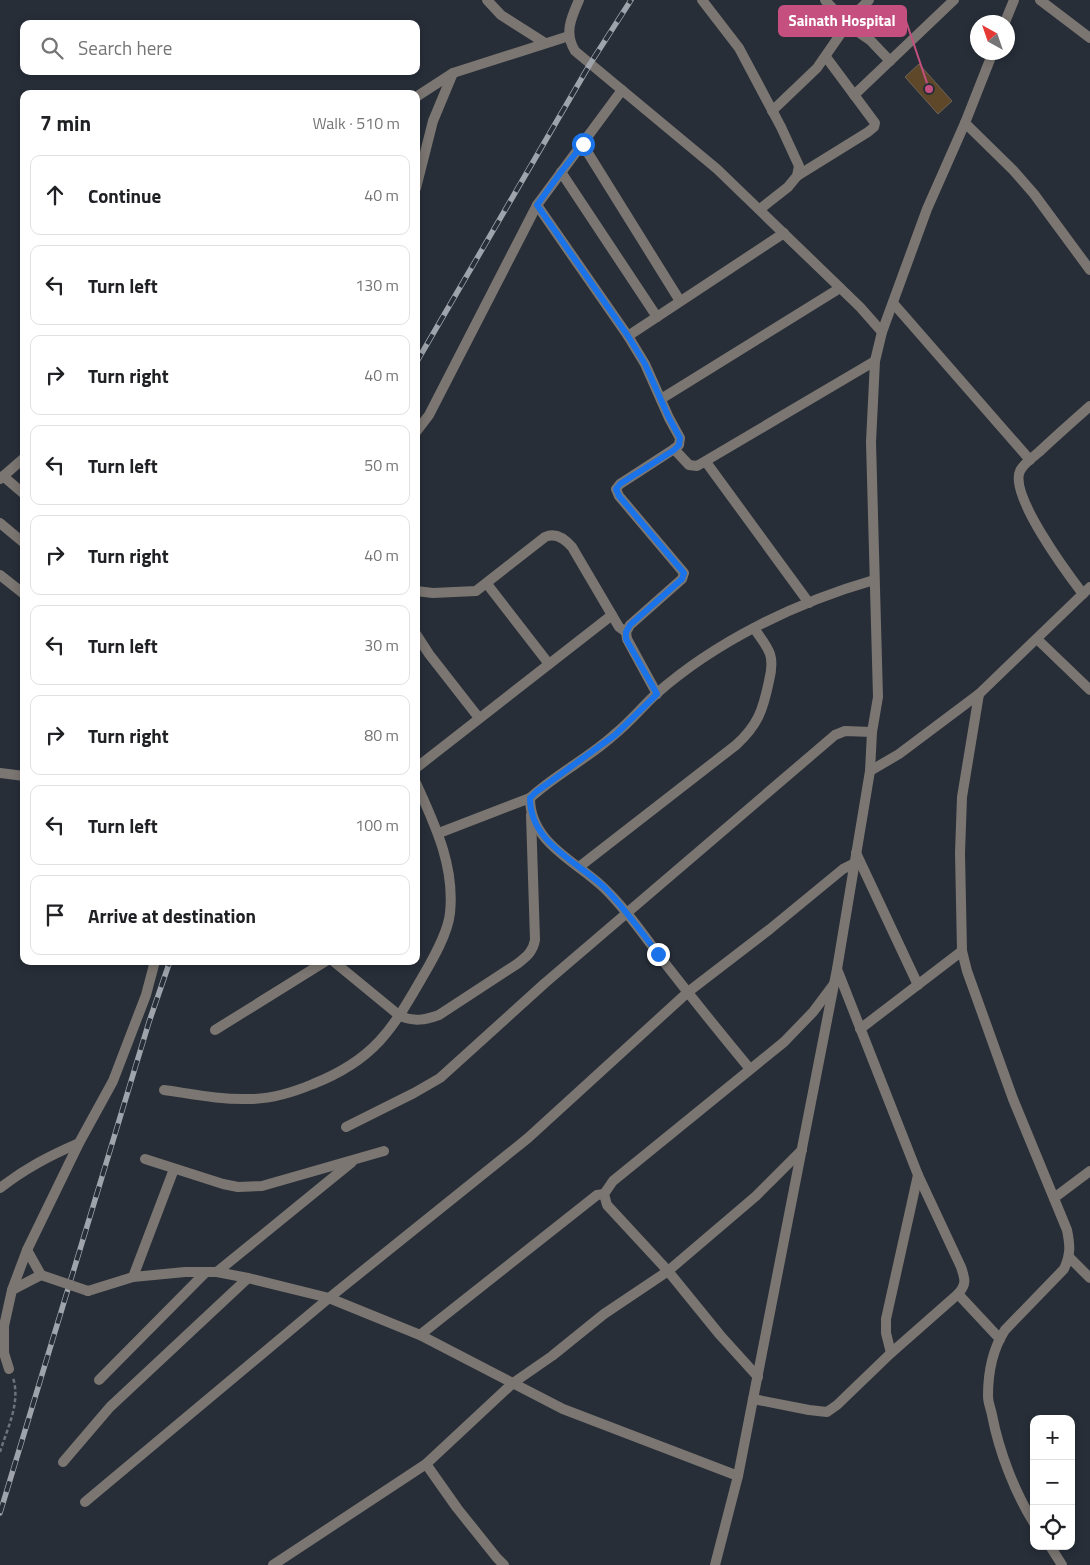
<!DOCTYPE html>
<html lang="en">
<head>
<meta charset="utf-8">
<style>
	:root { --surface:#fff; --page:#f6f6f6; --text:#202124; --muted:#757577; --line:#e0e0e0 }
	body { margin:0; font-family:"Titillium Web",sans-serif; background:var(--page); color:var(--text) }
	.controls { position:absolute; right:15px; bottom:15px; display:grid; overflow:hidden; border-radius:10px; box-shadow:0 2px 8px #0003 }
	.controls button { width:45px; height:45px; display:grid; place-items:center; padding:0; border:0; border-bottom:1px solid var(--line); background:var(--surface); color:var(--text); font:25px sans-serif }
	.compass { position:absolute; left:970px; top:15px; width:45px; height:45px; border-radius:50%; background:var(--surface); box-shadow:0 2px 8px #0003; rotate:320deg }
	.stop { position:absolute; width:15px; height:15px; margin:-11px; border:4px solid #1a73e8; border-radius:50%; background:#fff }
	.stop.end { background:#1a73e8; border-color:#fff; box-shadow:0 1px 5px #0008 }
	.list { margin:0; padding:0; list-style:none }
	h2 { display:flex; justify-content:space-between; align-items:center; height:65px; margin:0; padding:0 20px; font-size:21px }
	h2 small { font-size:16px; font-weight:400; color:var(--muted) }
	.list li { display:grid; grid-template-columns:32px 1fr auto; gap:15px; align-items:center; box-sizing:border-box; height:80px; margin:0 10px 10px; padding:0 10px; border:1px solid var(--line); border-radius:10px }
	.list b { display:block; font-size:19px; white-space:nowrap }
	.list em { font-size:16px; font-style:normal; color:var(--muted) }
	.icon { flex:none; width:28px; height:28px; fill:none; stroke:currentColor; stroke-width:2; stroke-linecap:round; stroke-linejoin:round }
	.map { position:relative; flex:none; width:1090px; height:1565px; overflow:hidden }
	.search { position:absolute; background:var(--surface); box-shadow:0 2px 8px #0003; left:20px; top:20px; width:400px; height:55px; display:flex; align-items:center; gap:12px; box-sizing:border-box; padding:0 18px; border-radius:10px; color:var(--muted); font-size:19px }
	.panel { position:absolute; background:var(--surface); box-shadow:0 2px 8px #0003; left:20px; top:90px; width:400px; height:875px; border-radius:10px }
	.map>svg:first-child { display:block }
</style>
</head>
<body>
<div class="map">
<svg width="1090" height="1565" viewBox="0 0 1090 1565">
	<rect width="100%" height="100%" fill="#272e38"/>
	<polygon fill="#5f482a" stroke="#6c6358" points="919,64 952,101 938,114 905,77"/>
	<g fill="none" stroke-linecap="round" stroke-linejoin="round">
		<path stroke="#6d737c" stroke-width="2.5" stroke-dasharray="4 2.5" stroke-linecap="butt" d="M0,1452C7,1429 21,1402 13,1378"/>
		<g stroke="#7b7671" stroke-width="10">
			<polyline points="487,0 501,15 545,43"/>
			<path d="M579,0C571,18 564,33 575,51L717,169L860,307L882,332"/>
			<polyline points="702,0 739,48 781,127 799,166 797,176 788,187 760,209"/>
			<polyline points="825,0 848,25 871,41 890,61"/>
			<polyline points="1040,0 1090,38"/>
			<polyline points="854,95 954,0"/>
			<polyline points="416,97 453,73 569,36"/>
			<polyline points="772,111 817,68 853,16 869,0"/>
			<polyline points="965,123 1013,170 1034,194 1090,270"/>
			<polyline points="583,145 680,301"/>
			<polyline points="561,172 657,317"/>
			<polyline points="797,176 868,132 874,127 875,123 826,57"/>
			<polyline points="416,188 433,121 453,73"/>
			<polyline points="537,205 628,336 645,364 669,418 680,438 679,445 674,449 620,484 616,489 619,496 684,573 682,579 630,625 626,632 627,639 657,694"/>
			<polyline points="893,303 1030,460"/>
			<polyline points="628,336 784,233"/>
			<polyline points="661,399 840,288"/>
			<polyline points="416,432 429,415 537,205 622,90"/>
			<polyline points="674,449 689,465 697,466 875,361"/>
			<polyline points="706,462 809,603"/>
			<polyline points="3,476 24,494"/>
			<polyline points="0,479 24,458"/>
			<polyline points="0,523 24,543"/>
			<polyline points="0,575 24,594"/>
			<polyline points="487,584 549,664"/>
			<path d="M416,591L433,593L476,591L545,537C556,532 565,539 572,547L619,627L626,632"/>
			<path d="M1083,594C1067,573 1009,495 1020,471C1023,464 1033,457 1039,452C1056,436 1073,421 1090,406"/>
			<polyline points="416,634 429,654 479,718"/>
			<polyline points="1037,639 1090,690"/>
			<path d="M979,694L962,797L960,853L962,951L967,971L1013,1099L1067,1230C1070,1245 1071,1254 1064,1269L1005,1330C992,1350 988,1373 988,1396C988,1403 991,1409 992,1415C999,1451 1014,1491 1034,1523"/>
			<polyline points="416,768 612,615"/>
			<polyline points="870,771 899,754 979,694 1090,587"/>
			<polyline points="0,773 24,776"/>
			<polyline points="439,833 530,798"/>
			<polyline points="856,853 918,985"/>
			<path d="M579,867L736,745C758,725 763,710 769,681C771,673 773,663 770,654C767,645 759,636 754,628"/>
			<path d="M333,961L400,1016C414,1022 425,1020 439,1015L517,964C526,957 533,952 535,940L531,815"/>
			<polyline points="860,1029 962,951"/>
			<polyline points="215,1030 326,961"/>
			<path d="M750,1069C721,1034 692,998 664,962C645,937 627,910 604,888C576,861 530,843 530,798C556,774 589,758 615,734C630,722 642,707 656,694C716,641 797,602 874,580"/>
			<path d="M164,1090C192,1094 221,1100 250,1099C271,1099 294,1092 313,1084C374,1060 392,1030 423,976C433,959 448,933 450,913C455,866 435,825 416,783"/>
			<polyline points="346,1127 414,1093 440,1078 545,983 835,735 845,731 872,732"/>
			<polyline points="145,1159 223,1184 238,1187 262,1186 384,1151"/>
			<path d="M0,1188C26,1168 49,1156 79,1143"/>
			<polyline points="1054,1198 1090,1171"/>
			<polyline points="1069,1257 1090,1278"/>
			<polyline points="217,1272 352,1162"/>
			<polyline points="133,1277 174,1169"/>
			<polyline points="12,1290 41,1275 27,1250"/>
			<polyline points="88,1291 133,1277 185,1272 217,1272 248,1278 329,1298 420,1335 563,1409 738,1476"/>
			<polyline points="958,1294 1000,1339"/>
			<polyline points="420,1335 597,1195 604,1194"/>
			<polyline points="891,1353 886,1333 886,1319 918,1175"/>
			<polyline points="9,1369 4,1353 4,1326 12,1290 27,1250 79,1143 113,1081 146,995 155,961"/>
			<polyline points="758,1377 720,1335 668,1271 607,1205 604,1194 613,1181 784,1042 813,1012 834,984"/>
			<polyline points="99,1380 206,1272"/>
			<path d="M753,1399L809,1410L827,1412L837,1405L891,1353L958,1294C967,1284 965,1279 961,1267L918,1175L837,969"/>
			<polyline points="63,1462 110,1407 248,1278"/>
			<polyline points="426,1464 457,1508 497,1558 504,1565"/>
			<polyline points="85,1502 329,1298 528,1138 688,992 770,929 843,869 855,863"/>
			<polyline points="1050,1546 1062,1565"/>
			<polyline points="273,1565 426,1464 513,1383 552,1356 604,1314 668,1271 756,1196 802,1150"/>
		</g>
		<g stroke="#7b7671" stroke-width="10">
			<polyline points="1005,22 1014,0"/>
			<polyline points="715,1565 738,1476 837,969 870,771 872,732 878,697 871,442 875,361 882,332 927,209 965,123 993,52"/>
		</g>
		<defs>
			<g id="rail">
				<polyline points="416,363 590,64 631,0"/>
				<polyline points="0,1513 149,1022 170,961"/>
			</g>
		</defs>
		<use href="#rail" stroke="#9fa4ac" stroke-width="5.5"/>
		<use href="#rail" stroke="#272e38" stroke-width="4" stroke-dasharray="11" stroke-linecap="butt"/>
		<polyline stroke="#7b7671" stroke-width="10" points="41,1275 88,1291"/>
	</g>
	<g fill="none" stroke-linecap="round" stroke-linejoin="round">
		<path stroke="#1a73e8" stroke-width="6" d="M583,144L561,172L537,205L628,336L645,364L669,418L680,438L679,445L674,450L620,484L616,489L619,496L684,573L682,579L630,625L626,632V639L657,694L615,735L536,792L530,798C530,843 577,861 605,888C624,908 641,931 658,954"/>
	</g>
	<path fill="none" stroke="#c55080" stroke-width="2" d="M929 89L906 21"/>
	<circle fill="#c55080" stroke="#272e38" stroke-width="2" cx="929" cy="89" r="5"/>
	<rect fill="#c55080" stroke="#c55080" stroke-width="2" x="779" y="6" width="127" height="30" rx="5"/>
	<g font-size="15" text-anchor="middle" font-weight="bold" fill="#fff">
		<text x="842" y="26">Sainath Hospital</text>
	</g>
</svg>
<div class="controls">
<button>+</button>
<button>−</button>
<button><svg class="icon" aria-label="locate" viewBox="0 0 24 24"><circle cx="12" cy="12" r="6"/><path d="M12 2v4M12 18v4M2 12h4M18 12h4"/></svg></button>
</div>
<svg class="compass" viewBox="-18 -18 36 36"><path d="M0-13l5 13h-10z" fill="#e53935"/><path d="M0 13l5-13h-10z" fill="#757577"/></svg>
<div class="stop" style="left:583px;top:144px"></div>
<div class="stop end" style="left:658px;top:954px"></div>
<div class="search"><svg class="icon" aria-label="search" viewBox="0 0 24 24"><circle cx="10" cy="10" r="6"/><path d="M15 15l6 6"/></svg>Search here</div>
<section class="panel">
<h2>7 min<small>Walk · 510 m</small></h2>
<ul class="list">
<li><svg class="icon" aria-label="ahead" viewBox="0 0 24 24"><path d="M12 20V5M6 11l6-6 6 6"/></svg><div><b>Continue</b></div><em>40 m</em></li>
<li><svg class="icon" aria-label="left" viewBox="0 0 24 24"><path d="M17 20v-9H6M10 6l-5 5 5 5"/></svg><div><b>Turn left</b></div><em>130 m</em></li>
<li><svg class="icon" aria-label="right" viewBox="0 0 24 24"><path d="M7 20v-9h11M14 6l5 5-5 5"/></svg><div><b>Turn right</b></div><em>40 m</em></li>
<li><svg class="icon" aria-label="left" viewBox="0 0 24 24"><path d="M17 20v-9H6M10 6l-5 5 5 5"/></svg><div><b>Turn left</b></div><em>50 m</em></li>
<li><svg class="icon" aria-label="right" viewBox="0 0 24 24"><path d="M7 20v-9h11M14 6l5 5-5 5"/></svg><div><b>Turn right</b></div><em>40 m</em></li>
<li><svg class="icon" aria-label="left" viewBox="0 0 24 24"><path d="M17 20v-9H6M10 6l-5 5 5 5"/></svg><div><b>Turn left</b></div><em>30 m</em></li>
<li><svg class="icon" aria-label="right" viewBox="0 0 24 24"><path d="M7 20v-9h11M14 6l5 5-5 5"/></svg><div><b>Turn right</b></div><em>80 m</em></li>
<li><svg class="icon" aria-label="left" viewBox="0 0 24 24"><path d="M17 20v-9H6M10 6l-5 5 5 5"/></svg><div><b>Turn left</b></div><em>100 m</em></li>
<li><svg class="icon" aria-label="arrive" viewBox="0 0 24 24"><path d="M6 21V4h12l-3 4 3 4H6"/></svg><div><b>Arrive at destination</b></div></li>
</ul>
</section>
</div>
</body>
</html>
